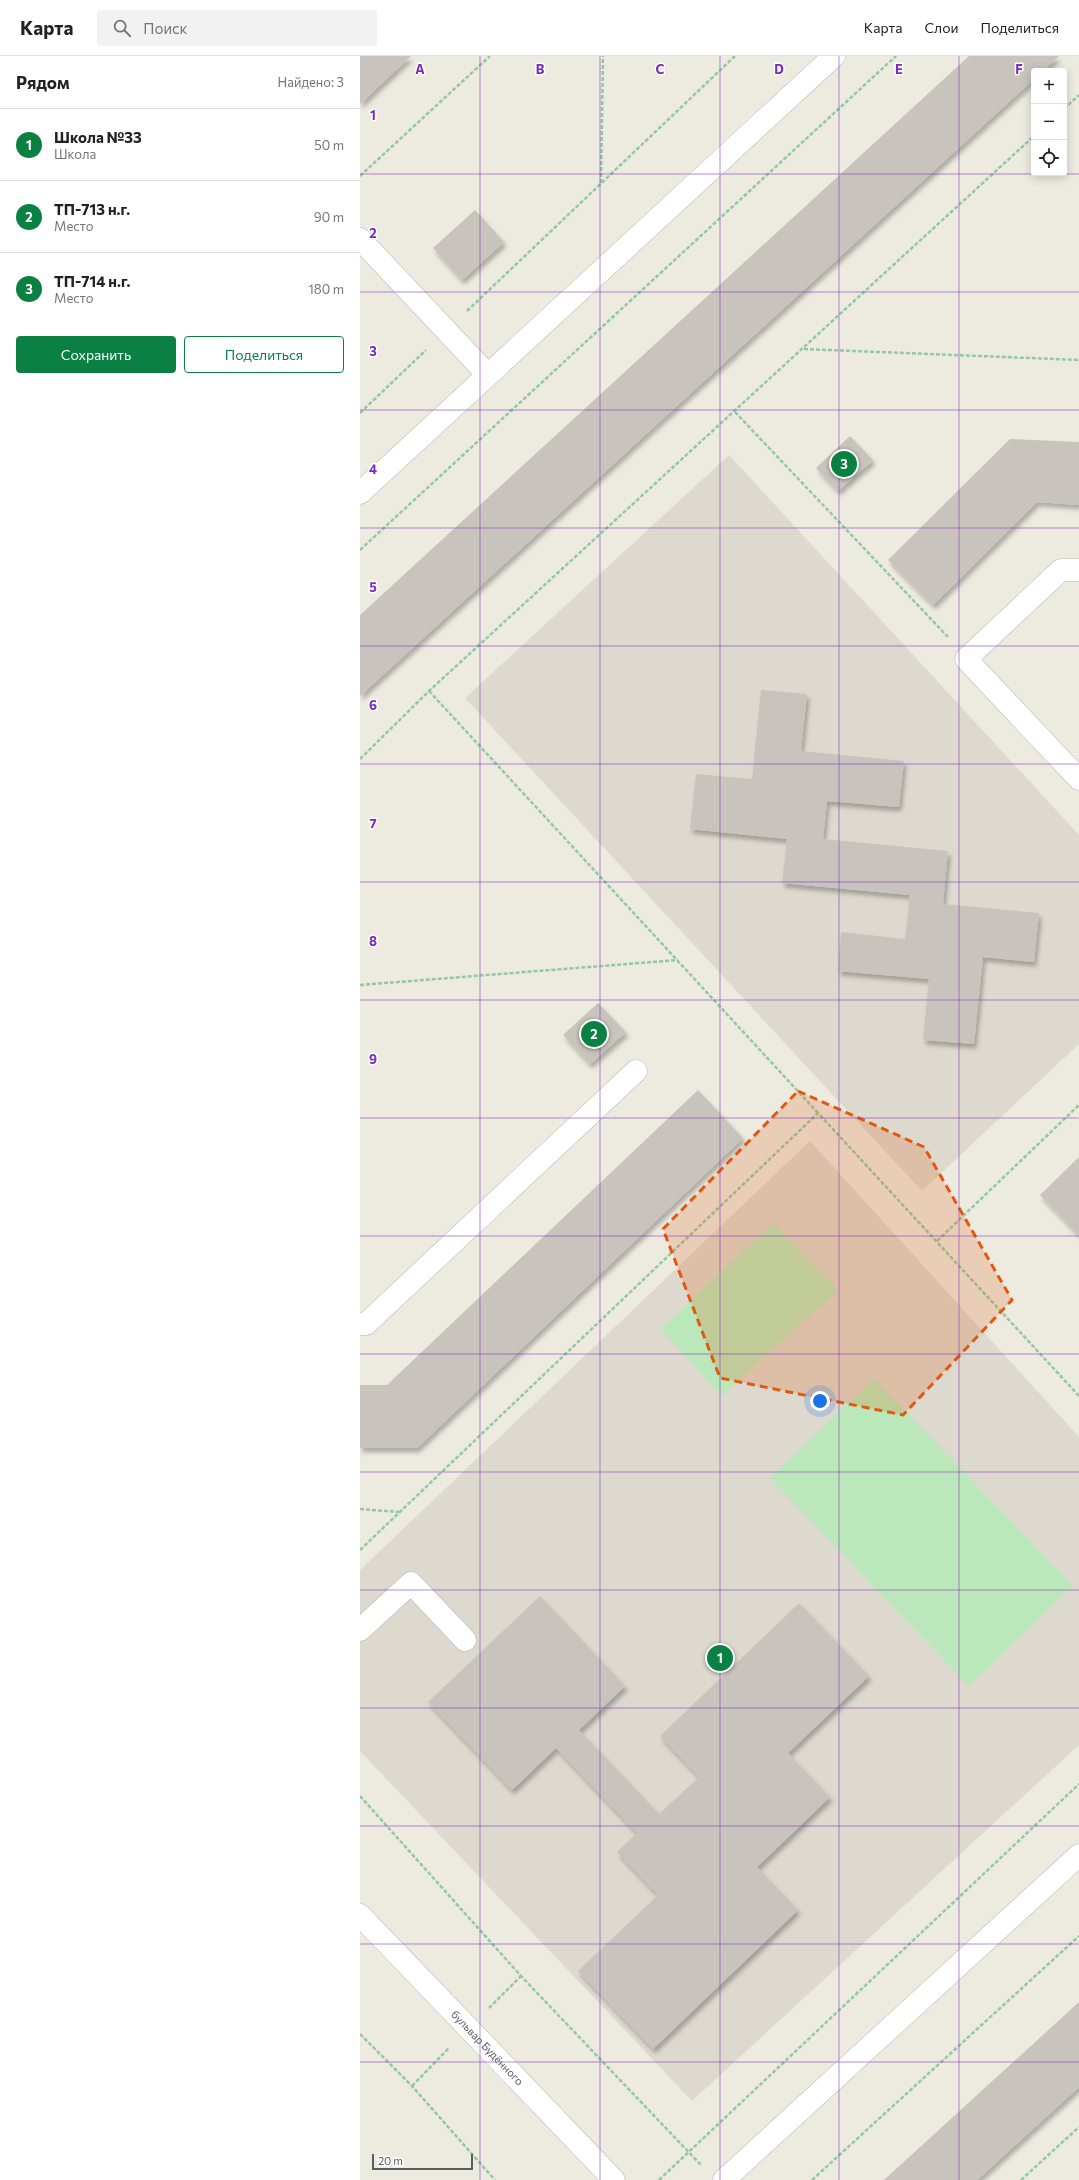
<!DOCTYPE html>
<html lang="ru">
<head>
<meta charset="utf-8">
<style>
	:root { --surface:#fff; --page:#f2f2f2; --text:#222; --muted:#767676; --line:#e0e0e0; --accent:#0b8043 }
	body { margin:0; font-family:Commissioner,sans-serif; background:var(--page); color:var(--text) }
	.controls { position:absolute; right:12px; top:12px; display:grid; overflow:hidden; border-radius:4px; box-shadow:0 2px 10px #0003 }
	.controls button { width:36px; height:36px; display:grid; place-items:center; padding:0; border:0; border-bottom:1px solid var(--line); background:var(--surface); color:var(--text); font:20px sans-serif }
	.scale { position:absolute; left:12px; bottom:10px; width:101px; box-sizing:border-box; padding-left:4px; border:2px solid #595d62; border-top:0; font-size:11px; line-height:14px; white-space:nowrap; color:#595d62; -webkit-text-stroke:3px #fff; paint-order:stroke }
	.you { position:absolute; left:460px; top:1345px; width:14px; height:14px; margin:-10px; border:3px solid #fff; border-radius:50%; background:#1a73e8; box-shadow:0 0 0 6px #1a73e833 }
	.badge { display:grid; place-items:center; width:26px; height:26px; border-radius:50%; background:var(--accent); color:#fff; font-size:13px; font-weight:700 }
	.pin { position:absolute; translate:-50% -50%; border:2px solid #fff; box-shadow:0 1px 4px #0006 }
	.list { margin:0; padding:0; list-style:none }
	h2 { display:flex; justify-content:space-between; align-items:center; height:52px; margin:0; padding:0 16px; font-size:17px }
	h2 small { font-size:13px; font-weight:400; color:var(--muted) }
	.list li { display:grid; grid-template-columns:26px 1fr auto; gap:12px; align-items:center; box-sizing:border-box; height:72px; padding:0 16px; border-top:1px solid var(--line) }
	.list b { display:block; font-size:15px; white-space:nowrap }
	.list p { margin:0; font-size:13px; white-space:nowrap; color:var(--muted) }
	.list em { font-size:13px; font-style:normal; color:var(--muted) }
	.actions { display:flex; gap:8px; padding:12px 16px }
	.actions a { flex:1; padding:9px 0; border:1px solid var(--accent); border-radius:4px; text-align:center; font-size:14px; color:var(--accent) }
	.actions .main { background:var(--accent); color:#fff }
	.icon { flex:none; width:22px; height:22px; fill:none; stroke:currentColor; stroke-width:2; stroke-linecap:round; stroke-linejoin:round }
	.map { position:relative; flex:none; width:719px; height:2124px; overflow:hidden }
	header { display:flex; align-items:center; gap:24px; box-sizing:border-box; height:56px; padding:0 20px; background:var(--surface); border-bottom:1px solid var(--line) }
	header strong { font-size:19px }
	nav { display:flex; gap:22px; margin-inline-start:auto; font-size:14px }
	.search { width:280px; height:36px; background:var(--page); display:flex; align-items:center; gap:10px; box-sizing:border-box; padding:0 14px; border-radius:4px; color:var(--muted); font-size:15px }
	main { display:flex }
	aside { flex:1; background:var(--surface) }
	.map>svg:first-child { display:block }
</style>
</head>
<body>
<header>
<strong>Карта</strong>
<div class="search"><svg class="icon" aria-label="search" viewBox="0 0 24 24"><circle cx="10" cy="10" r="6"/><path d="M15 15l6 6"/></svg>Поиск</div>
<nav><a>Карта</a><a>Слои</a><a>Поделиться</a></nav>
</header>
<main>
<aside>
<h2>Рядом<small>Найдено: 3</small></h2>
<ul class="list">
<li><span class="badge">1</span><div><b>Школа №33</b><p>Школа</p></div><em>50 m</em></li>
<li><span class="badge">2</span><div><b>ТП-713 н.г.</b><p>Место</p></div><em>90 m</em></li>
<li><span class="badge">3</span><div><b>ТП-714 н.г.</b><p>Место</p></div><em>180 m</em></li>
</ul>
<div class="actions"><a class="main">Сохранить</a><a>Поделиться</a></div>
</aside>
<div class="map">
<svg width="719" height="2124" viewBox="0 0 719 2124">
	<defs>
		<filter id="shadow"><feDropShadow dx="2.5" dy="4.5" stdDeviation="2" flood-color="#0004"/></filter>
	</defs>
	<rect width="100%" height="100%" fill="#edeae0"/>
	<g fill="#ddd9cf">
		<polygon points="369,399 719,779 719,988 562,1135 105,642"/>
		<polygon points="450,1085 719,1381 719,1689 332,2045 0,1695 0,1514"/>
	</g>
	<g fill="#bae8ba">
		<polygon points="413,1167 478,1234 361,1340 301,1273"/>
		<polygon points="514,1322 713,1530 609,1630 410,1422"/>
	</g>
	<g fill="#c8c4bd" filter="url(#shadow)">
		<polygon points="0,0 51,0 0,48"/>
		<polygon points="609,0 699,0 683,15 674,15 674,23 0,640 0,559"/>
		<polygon points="115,154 144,186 102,224 73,192"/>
		<polygon points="490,380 513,404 478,435 456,412"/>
		<polygon points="650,383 719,386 719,449 677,446 573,549 528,504"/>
		<polygon points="401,634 447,638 441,695 544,705 539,751 467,745 463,783 588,795 583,848 679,857 674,906 623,901 614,988 563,984 569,923 478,915 481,876 545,883 550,839 422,827 427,783 330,773 336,718 392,723"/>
		<polygon points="238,947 266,976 230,1008 203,979"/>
		<polygon points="338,1034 383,1082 57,1392 0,1392 0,1329 27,1329"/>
		<polygon points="719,1101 719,1179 680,1139"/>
		<polygon points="180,1540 265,1630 219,1674 299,1758 339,1721 300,1680 439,1547 509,1620 428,1697 470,1741 397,1811 438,1854 293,1993 218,1915 298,1839 257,1796 277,1777 196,1692 152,1734 68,1646"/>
		<polygon points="719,1946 719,2031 617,2124 524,2124"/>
	</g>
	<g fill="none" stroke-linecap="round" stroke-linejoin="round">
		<defs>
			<g id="minor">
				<polyline points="0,183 128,319"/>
				<polyline points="0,437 474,0"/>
				<polyline points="719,514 701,514 606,603 719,723"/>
				<polyline points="0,1268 6,1268 276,1015"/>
				<polyline points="0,1574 51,1527 105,1584"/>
				<path id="s1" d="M0,1859L254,2124"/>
				<polyline points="364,2124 719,1799"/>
			</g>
		</defs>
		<use href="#minor" stroke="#b6b9be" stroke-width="23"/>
		<g stroke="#93c9a2" stroke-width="2.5" stroke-dasharray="4 2" stroke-linecap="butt">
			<polyline points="704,53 719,39"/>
			<polyline points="0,120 130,0"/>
			<polyline points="241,127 243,0"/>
			<polyline points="107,255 375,0"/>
			<polyline points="444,293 719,304"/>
			<polyline points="375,356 588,581"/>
			<polyline points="0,357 66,294"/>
			<polyline points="0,494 536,0"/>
			<polyline points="69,635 458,1057"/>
			<polyline points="0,703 69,635 674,80"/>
			<polyline points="0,929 318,904"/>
			<polyline points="577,1185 719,1049"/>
			<polyline points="0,1453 39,1456"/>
			<polyline points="0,1494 458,1057 719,1340"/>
			<polyline points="0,1740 161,1920 341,2109"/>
			<polyline points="129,1952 161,1920"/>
			<polyline points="0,1978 52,2030 135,2124"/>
			<polyline points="52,2030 89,1992"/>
			<polyline points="299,2124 719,1728"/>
			<polyline points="452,2124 719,1880"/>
			<polyline points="661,2124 719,2071"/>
		</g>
		<use href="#minor" stroke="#fff" stroke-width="22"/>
	</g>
	<path fill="#e15910" fill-opacity="0.2" stroke="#e15910" stroke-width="3" stroke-dasharray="8 5" stroke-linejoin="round" d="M438,1035L564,1091L652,1244L543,1359L360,1322L303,1173Z"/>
	<path fill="none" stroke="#7b2cbf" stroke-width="1" stroke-opacity="0.55" d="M120,0V2124M240,0V2124M360,0V2124M479,0V2124M599,0V2124M0,118H719M0,236H719M0,354H719M0,472H719M0,590H719M0,708H719M0,826H719M0,944H719M0,1062H719M0,1180H719M0,1298H719M0,1416H719M0,1534H719M0,1652H719M0,1770H719M0,1888H719M0,2006H719"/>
	<g text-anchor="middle" stroke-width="3" stroke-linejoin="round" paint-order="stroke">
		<g font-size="11" fill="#595d62" stroke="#fff">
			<text dy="4" stroke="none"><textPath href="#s1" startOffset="184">бульвар Будённого</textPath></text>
		</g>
	</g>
	<g font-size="13" text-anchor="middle" font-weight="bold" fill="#7b2cbf" stroke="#fff" stroke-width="3" stroke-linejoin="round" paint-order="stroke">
		<text x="60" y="18">A</text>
		<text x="180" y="18">B</text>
		<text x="300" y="18">C</text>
		<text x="419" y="18">D</text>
		<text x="539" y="18">E</text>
		<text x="659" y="18">F</text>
		<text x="13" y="64">1</text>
		<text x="13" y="182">2</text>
		<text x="13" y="300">3</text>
		<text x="13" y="418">4</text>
		<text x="13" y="536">5</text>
		<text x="13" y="654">6</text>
		<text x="13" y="772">7</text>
		<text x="13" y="890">8</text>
		<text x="13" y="1008">9</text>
	</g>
</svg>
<div class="controls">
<button>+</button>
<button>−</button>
<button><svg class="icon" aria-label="locate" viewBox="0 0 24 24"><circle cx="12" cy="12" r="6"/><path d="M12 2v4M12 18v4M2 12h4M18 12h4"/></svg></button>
</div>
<div class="scale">20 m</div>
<div class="you"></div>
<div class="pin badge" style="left:360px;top:1602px">1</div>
<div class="pin badge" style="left:234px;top:978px">2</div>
<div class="pin badge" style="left:484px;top:408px">3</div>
</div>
</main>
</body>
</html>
